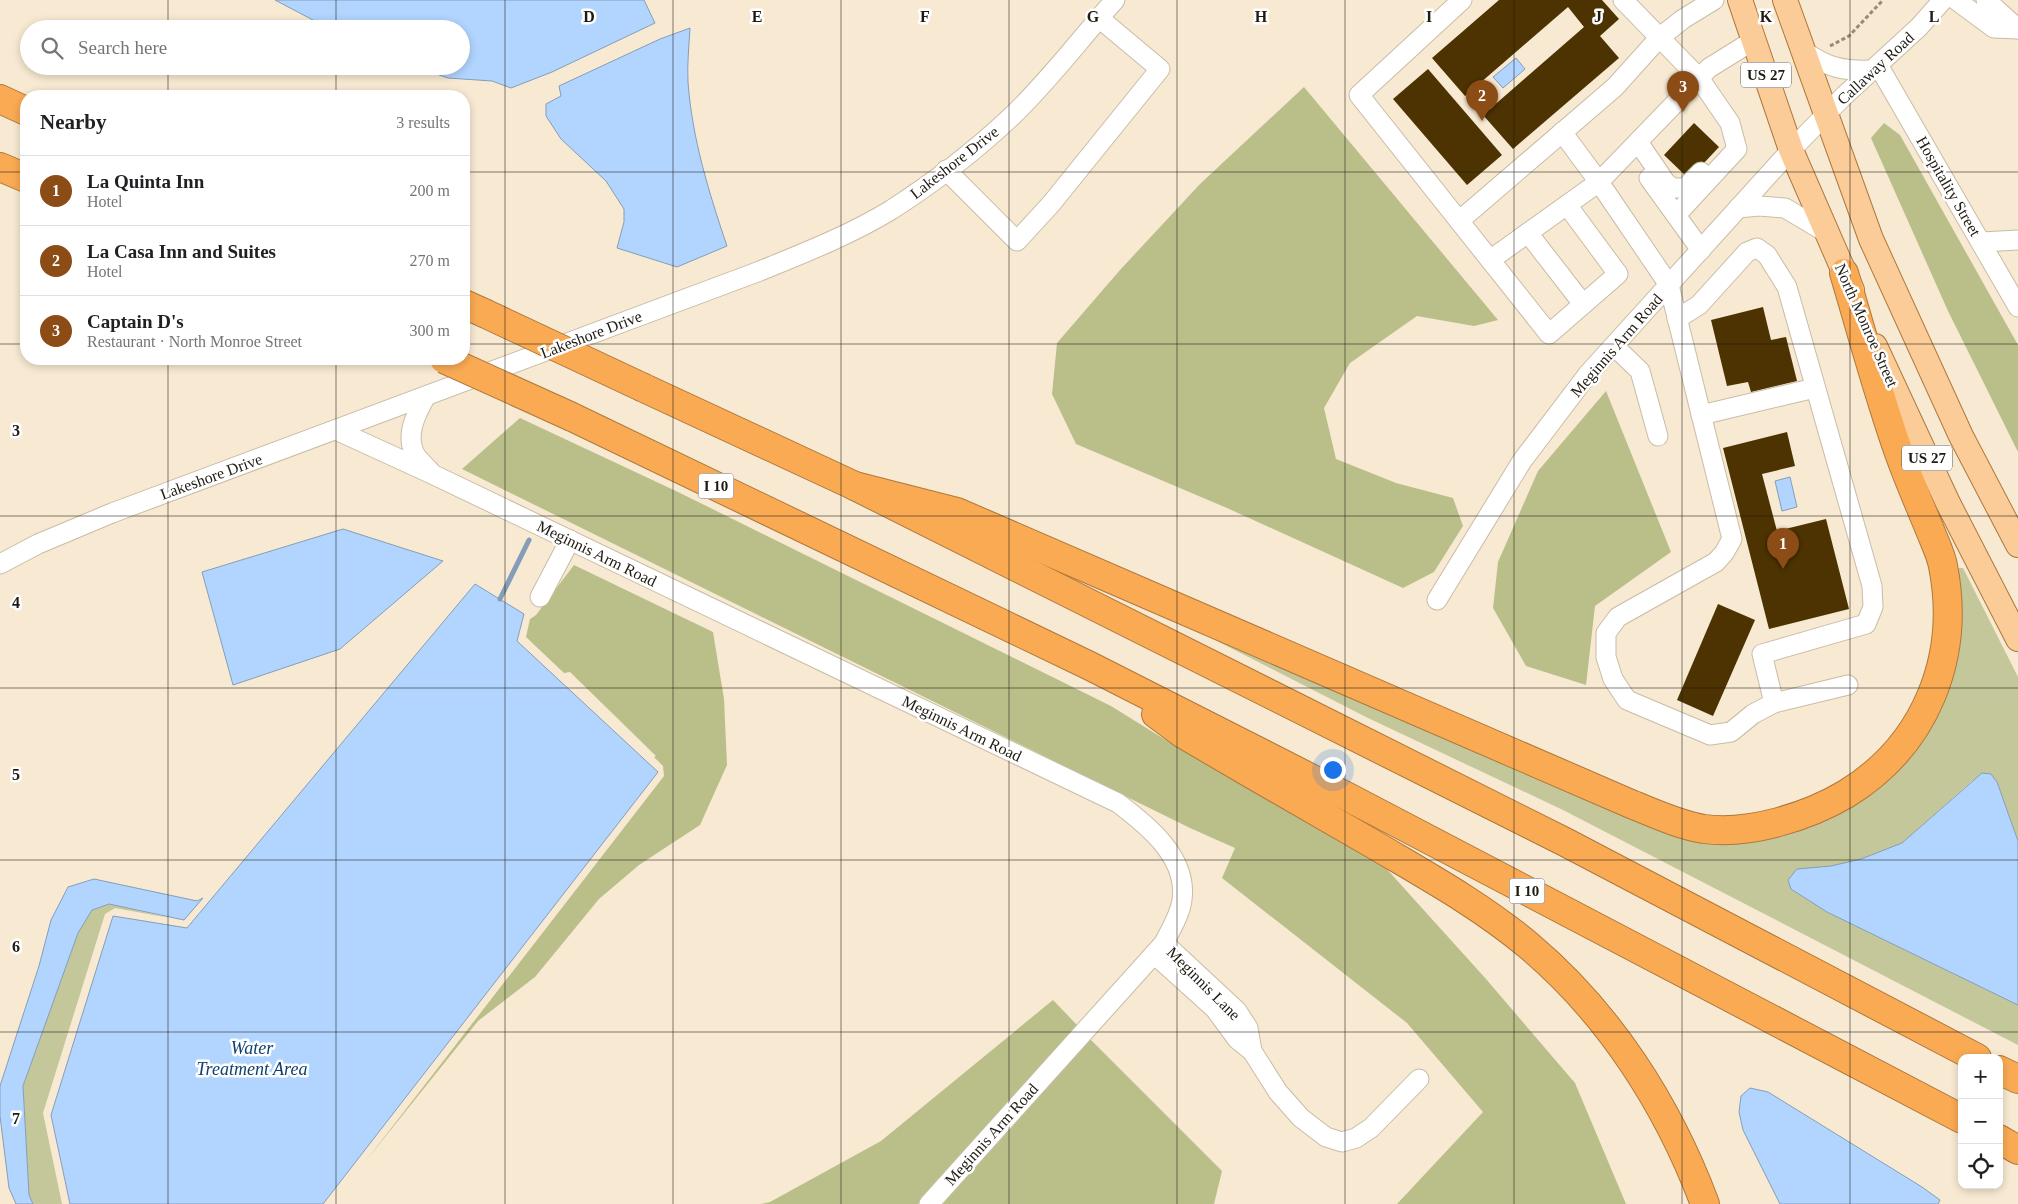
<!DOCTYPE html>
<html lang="en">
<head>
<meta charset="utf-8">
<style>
	:root { --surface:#fff; --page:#f2f2f2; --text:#202124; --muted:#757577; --line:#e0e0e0; --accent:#8c4c15 }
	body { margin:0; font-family:"Times New Roman",serif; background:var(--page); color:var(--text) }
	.controls { position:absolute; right:15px; bottom:15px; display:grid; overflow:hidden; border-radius:10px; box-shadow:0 2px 8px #0003 }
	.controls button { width:45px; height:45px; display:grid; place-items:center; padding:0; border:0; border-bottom:1px solid var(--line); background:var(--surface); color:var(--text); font:25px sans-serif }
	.you { position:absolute; left:1332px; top:769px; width:18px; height:18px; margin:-12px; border:4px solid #fff; border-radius:50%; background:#1a73e8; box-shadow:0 0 0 8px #1a73e833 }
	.badge { display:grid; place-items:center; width:32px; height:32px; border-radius:50%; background:var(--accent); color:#fff; font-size:16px; font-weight:700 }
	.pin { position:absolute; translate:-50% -41px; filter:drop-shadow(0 1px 2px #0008) }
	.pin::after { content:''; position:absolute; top:26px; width:18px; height:15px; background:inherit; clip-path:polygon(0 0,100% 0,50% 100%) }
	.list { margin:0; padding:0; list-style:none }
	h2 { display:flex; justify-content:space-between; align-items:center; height:65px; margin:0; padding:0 20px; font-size:21px }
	h2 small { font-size:16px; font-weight:400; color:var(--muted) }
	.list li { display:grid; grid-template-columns:32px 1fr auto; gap:15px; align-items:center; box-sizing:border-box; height:70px; padding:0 20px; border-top:1px solid var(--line) }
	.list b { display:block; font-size:19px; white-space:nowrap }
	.list p { margin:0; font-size:16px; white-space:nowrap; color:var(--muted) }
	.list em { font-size:16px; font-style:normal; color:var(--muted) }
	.icon { flex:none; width:28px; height:28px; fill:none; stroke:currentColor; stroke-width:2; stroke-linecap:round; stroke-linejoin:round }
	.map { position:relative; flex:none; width:2018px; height:1204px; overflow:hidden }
	.search { position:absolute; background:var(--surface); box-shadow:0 2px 8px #0003; left:20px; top:20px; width:450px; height:55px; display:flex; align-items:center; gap:12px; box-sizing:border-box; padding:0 18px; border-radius:28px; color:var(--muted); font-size:19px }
	.panel { position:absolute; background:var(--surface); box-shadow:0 2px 8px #0003; left:20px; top:90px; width:450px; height:275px; border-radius:20px }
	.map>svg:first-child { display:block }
</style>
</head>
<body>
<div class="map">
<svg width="2018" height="1204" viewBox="0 0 2018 1204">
	<rect width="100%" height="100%" fill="#f7e9d2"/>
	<g fill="#c3c799">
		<path d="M1959,568H1963L2018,677V841L1997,782L1973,780L1902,843L1861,859L1831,866L1791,889L1827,912L2018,1005V1045L1563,810L1368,718L1162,613L1756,840C1818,831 1861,809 1903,763L1956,591Z"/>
		<polygon points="109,904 170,918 115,908 105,914 43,1113 62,1204 33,1204 29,1195 23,1086 78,933 92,910"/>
	</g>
	<g fill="#babf8a">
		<polygon points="1304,87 1498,320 1474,326 1417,316 1350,363 1324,408 1336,459 1396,483 1453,498 1463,526 1434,572 1403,588 1227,508 1076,444 1052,394 1057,343 1120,270 1200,184"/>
		<polygon points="1884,123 1900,135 2018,345 2018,452 1948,311 1871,138"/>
		<polygon points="1606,391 1671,552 1595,606 1586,685 1526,666 1493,608 1498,562 1538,471"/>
		<polygon points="520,418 678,492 1111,706 1169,742 1309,819 1384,866 1486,979 1575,1083 1626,1204 1397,1204 1483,1112 1407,1023 1222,878 1235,848 1190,828 462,469"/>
		<polygon points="574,565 713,632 724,699 727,765 700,825 639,865 599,899 535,977 478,1021 365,1162 664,776 663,766 654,757 656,756 570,672 564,673 526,637 530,619 536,615"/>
		<polygon points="1053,1000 1077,1025 918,1204 761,1204 770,1202 881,1141"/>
		<polygon points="1088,1037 1222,1171 1214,1204 940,1204"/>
	</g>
	<g fill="#b1d5ff" stroke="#859db8">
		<polygon points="275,0 644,0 655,23 552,72 511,88 492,81 448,78 414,66 461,66 461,29 330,29"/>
		<path d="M690,28C689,46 687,64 688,82C692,138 709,193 727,246L677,267L617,248L624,222V209L606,181L561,139L546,116V104L561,96L559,86L660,39Z"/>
		<polygon points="1516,58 1525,69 1503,88 1493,77"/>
		<polygon points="1790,477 1797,507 1782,511 1775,481"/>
		<polygon points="343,529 443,561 340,649 233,685 202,572"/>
		<polygon points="475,584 524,614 517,641 658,772 323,1204 70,1204 51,1115 113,916 187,928"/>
		<polygon points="1982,773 1991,774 1997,782 2018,841 2018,1005 1827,912 1791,889 1788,880 1797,869 1831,866 1861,859 1902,843"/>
		<polygon points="94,879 197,901 203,898 184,920 109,904 92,910 78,933 23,1086 29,1195 33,1204 16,1204 9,1188 0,1116 0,1086 39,966 51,920 68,887"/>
		<polygon points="1750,1088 1768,1092 1922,1187 1940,1200 1938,1204 1780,1204 1743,1130 1739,1112 1741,1096"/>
	</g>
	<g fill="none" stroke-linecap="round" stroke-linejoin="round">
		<polyline stroke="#859db8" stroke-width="5" points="500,599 529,540"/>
	</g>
	<g fill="#4c3301">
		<polygon points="1499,0 1602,0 1619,19 1600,36 1619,58 1513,149 1483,115 1584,27 1568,7 1465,96 1432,58"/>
		<polygon points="1428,69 1502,155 1467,185 1393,99"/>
		<polygon points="1694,123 1719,147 1689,179 1664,155"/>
		<polygon points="1763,307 1771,340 1786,337 1797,381 1751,392 1748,382 1727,386 1711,320"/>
		<polygon points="1787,432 1795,466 1762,474 1777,531 1826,519 1849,609 1769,629 1723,448"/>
		<polygon points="1718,604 1755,620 1713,716 1677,700"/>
	</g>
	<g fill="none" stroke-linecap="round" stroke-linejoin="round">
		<defs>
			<g id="minor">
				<polyline points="1462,0 1359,95 1549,334 1618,274 1567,205"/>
				<polyline points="1623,0 1699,78 1730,123 1737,149 1676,215"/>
				<polyline points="1956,0 1994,28 2018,29"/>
				<polyline points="1986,0 2018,29"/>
				<path d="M1804,51C1828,68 1843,71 1872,70"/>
				<polyline points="1878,65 2018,307"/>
				<polyline points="1562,132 1599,182 1669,285 1732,539 1724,553 1716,562 1618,617 1606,633 1606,657 1613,679 1627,700 1710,735 1731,732 1753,714 1774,703 1848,685"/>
				<polyline points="1638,142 1666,183 1673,188 1685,188 1701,172"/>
				<polyline points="946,170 1017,241 1051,204 1160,69 1099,18"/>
				<polyline points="1649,178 1701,250"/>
				<polyline points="1738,208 1759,206 1785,208 1827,233"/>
				<polyline points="1459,221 1615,87 1659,38 1683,19 1714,0"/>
				<polyline points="1528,233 1583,304"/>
				<polyline points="1982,242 2018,240"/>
				<polyline points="1490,260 1599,182 1709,68 1754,40"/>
				<polyline points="1677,319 1699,305 1747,252 1757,248 1767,255 1787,287 1872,586 1873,607 1866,624 1762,654 1774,703"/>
				<polyline points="1614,346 1640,371 1658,436"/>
				<path d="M426,396C416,414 404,436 416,456C420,461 425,466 430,471"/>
				<polyline points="1701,415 1815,388"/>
				<path d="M336,430L432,474L1118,803C1147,825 1188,857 1182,900C1180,915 1171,929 1164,943L929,1204"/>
				<path d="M0,564L38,544L112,513L760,271C804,253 850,235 891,210C933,183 975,151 1011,117C1049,81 1080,39 1115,0"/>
				<polyline points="540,597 570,540"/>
				<polyline points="1437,600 1522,461 1588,374 1791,150 1845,95 1919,27 1943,0"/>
				<polyline points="1164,943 1237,1011 1248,1028 1252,1051"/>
				<polyline points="1154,954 1215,1009 1237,1039 1252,1051 1278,1092 1301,1118 1326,1137 1342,1142 1356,1138 1371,1128 1419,1079"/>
			</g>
			<g id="major">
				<polyline points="1740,0 1791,150 1852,290"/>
				<polyline points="1785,0 1871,239 1961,436 2018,545"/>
				<polyline points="1875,346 1948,503 2018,639"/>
			</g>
			<g id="highway">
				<polyline points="0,99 26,111"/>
				<polyline points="0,167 26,178"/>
				<polyline points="464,304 484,313"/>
				<polyline points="644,388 855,486 1565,842 1977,1058"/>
				<polyline points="572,417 1090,666 1344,795 1962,1119"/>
				<path d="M855,486L957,512L1631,804C1654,813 1679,825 1704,829C1749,835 1807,817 1846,794C1926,745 1961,657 1943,566C1941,555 1936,545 1932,535C1921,508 1909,481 1899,453C1878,394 1862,333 1844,273"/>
				<path d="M1156,714L1183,734C1246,771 1310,808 1373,844C1427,876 1480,905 1528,945C1609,1013 1668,1105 1705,1204"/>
				<polyline points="1999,1070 2018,1079"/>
				<polyline points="1999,1139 2018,1150"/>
			</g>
		</defs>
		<use href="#minor" stroke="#c9bca5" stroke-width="21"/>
		<use href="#major" stroke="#ad783c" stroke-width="26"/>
		<use href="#highway" stroke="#ad783c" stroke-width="30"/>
		<polyline stroke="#958b7b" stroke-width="3" stroke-dasharray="4 2.5" stroke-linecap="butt" points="1830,46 1849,36 1883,0"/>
		<use href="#minor" stroke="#fff" stroke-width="19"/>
		<use href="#major" stroke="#fccc98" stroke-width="24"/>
		<use href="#highway" stroke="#faaa53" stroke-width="28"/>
		<defs>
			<g id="highway-bridge">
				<polyline points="484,313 644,388"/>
				<polyline points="444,359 572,417"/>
			</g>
		</defs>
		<use href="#highway-bridge" stroke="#ad783c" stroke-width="30" stroke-linecap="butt"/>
		<use href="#highway-bridge" stroke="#faaa53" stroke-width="28"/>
	</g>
	<path fill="none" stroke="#1f1b12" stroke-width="1" stroke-opacity="0.55" d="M168,0V29M336,0V29M505,0V1204M673,0V1204M841,0V1204M1009,0V1204M1177,0V1204M1345,0V1204M1514,0V1204M1682,0V1204M1850,0V1204M168,66V96M336,66V96M0,172H26M464,172H2018M0,344H26M464,344H2018M168,359V1204M336,359V1204M0,516H2018M0,688H2018M0,860H2018M0,1032H2018"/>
	<g text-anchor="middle" stroke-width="5" stroke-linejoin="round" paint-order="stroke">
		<g fill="#fff" stroke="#625f59" stroke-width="1">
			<rect x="1741" y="62.5" width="50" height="25" rx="4"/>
			<rect x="1902" y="445.5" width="50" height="25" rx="4"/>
			<rect x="698.5" y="473.5" width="35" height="25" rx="4"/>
			<rect x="1509.5" y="878.5" width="35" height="25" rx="4"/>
		</g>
		<g font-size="15" font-weight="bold" fill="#1f1b12">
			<text x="1766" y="80">US 27</text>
			<text x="1927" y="463">US 27</text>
			<text x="716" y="491">I 10</text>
			<text x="1527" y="896">I 10</text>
		</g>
		<g font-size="16" fill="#1f1b12" stroke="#fff">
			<text transform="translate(1875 68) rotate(-43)" y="6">Callaway Road</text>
			<text transform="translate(954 162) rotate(-38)" y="6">Lakeshore Drive</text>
			<text transform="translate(1949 186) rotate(60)" y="6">Hospitality Street</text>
			<text transform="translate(1867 325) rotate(66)" y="6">North Monroe Street</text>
			<text transform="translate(591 334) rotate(-21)" y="6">Lakeshore Drive</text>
			<text transform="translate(1616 345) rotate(-49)" y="6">Meginnis Arm Road</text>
			<text transform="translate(211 476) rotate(-20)" y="6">Lakeshore Drive</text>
			<text transform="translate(597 553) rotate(26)" y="6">Meginnis Arm Road</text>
			<text transform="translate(962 728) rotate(26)" y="6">Meginnis Arm Road</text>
			<text transform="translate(1204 983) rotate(45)" y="6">Meginnis Lane</text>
			<text transform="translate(991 1134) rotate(-48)" y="6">Meginnis Arm Road</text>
		</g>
		<g font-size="18" font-style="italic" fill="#0f4072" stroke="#fff">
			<text x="252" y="1054">Water<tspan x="252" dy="21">Treatment Area</tspan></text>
		</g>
	</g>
	<g font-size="16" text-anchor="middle" font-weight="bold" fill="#1f1b12" stroke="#fff" stroke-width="5" stroke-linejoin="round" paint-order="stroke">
		<text x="589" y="22">D</text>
		<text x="757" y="22">E</text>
		<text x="925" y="22">F</text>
		<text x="1093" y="22">G</text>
		<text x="1261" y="22">H</text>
		<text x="1429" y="22">I</text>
		<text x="1598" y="22">J</text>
		<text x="1766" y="22">K</text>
		<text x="1934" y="22">L</text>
		<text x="16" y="436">3</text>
		<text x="16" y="608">4</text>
		<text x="16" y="780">5</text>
		<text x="16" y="952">6</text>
		<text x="16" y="1124">7</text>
	</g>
</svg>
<div class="controls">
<button>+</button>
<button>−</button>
<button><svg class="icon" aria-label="locate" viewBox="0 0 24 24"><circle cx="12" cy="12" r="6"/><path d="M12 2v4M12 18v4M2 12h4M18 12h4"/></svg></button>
</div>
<div class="you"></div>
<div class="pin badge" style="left:1783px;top:569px">1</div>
<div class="pin badge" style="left:1482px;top:121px">2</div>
<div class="pin badge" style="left:1683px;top:112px">3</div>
<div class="search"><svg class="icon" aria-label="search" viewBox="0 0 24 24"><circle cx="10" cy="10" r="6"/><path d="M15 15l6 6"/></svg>Search here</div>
<section class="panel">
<h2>Nearby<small>3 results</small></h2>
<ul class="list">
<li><span class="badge">1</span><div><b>La Quinta Inn</b><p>Hotel</p></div><em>200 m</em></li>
<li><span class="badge">2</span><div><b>La Casa Inn and Suites</b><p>Hotel</p></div><em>270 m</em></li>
<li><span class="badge">3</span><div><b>Captain D's</b><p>Restaurant · North Monroe Street</p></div><em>300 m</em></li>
</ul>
</section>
</div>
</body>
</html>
